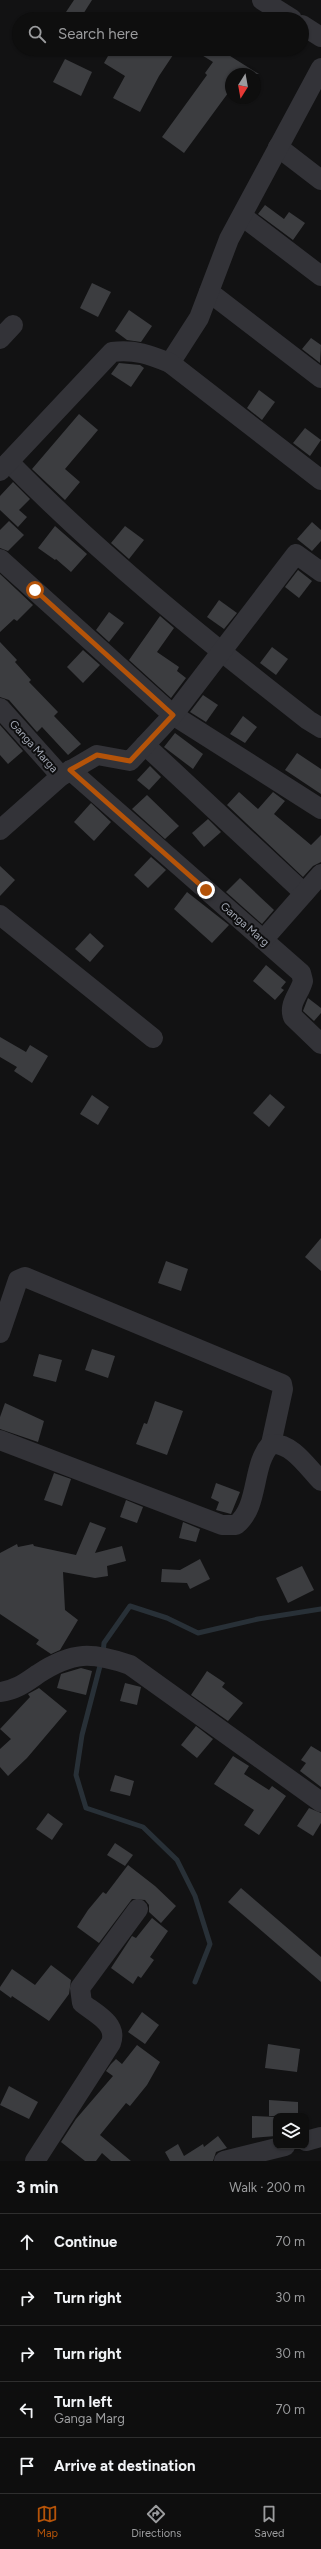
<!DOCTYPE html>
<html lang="en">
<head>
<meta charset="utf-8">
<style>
	:root { --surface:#0e0e0e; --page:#171717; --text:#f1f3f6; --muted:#9b9c9e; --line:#2e2e2e; --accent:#b45309 }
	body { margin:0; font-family:Figtree,sans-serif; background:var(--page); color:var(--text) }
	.controls { position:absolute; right:12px; bottom:12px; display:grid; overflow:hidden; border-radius:8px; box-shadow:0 1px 3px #0004 }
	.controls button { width:36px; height:36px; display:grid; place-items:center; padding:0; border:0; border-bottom:1px solid var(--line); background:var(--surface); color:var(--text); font:20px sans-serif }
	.compass { position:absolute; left:225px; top:68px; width:36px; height:36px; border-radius:50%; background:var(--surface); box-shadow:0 1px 3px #0004; rotate:191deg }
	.stop { position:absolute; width:12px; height:12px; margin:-9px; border:3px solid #b45309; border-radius:50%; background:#fff }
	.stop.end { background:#b45309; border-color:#fff; box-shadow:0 1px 4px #0008 }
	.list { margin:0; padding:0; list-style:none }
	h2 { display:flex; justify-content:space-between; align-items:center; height:52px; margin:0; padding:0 16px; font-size:17px }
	h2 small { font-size:13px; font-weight:400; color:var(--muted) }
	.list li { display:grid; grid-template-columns:26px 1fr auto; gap:12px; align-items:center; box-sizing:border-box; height:56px; padding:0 16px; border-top:1px solid var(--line) }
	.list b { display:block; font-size:15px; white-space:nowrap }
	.list p { margin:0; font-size:13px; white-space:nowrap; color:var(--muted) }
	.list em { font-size:13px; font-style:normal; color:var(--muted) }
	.icon { flex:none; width:22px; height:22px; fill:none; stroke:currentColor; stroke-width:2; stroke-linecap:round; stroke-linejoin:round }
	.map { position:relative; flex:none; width:321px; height:2161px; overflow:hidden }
	.search { position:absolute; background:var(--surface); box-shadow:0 1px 3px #0004; left:12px; right:12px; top:12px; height:44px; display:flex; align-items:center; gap:10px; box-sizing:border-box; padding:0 14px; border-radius:22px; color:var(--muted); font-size:15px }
	.sheet { height:332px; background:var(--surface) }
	nav { display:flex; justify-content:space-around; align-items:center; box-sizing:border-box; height:56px; border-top:1px solid var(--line); background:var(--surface); font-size:11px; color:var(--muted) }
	nav a { display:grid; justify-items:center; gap:2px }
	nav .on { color:var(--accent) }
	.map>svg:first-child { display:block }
</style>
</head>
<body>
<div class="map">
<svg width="321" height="2161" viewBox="0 0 321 2161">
	<rect width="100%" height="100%" fill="#121213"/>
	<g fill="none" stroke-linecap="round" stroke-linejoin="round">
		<g stroke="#283037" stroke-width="5">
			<polyline points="103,1654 104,1643 130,1606 167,1618 198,1633 258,1619 321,1609"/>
			<polyline points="101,1662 82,1735 76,1775 86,1808 143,1827 177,1860 195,1896 210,1944 195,1982"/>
		</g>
	</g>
	<g fill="#3c3d40">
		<polygon points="74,0 92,0 80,19 66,12"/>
		<polygon points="112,49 177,49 159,76 140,112 113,98 125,76 104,63"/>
		<polygon points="192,49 219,49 259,74 231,74 231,89 184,153 162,137 207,75 205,73 213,62"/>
		<polygon points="65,59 92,72 81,96 53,82"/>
		<polygon points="265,205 284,219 289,212 305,223 293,240 258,214"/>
		<polygon points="92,283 111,292 98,317 80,308"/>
		<polygon points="129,310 152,326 141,342 127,340 115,331"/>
		<polygon points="311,338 321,345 320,363 302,349"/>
		<polygon points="119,363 140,365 144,368 131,387 111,374"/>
		<polygon points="259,390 275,402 262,420 247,408"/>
		<polygon points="79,414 98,430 65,469 80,482 65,500 32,469"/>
		<polygon points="305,428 321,440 310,456 293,443"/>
		<polygon points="13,482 30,499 19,510 27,517 18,527 0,510 0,496"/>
		<polygon points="9,521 24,535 8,551 0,548 0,530"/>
		<polygon points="312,522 321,530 321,541 312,551 297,539"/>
		<polygon points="55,526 87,554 71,572 56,559 55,560 38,548"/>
		<polygon points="125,526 144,540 129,559 111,543"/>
		<polygon points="298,570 312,581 299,598 285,587"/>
		<polygon points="0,574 33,605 17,621 14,619 0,632"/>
		<polygon points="219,600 237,613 224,629 207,617"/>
		<polygon points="109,612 124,623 109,642 96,630"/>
		<polygon points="160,616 174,628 157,652 179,667 177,671 186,678 171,698 129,660"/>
		<polygon points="0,642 17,660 15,662 31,680 29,682 58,712 54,716 81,744 68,755 42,727 37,732 9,700 0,697"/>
		<polygon points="272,647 288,659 276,675 260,663"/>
		<polygon points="83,650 100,665 83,683 67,667"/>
		<polygon points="203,695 218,705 206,722 190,712"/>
		<polygon points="243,716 257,727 245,743 230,734"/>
		<polygon points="0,725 23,751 8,764 0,755"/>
		<polygon points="175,733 203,754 193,769 164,747"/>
		<polygon points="297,753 321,769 321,794 285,770"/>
		<polygon points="150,766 161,777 149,790 137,780"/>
		<polygon points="239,792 258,809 273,792 285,801 274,814 311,845 321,835 321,862 313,866 303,877 227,805"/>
		<polygon points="147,795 179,826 165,839 132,809"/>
		<polygon points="91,803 111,822 94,841 74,822"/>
		<polygon points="208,819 221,832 204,847 192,833"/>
		<polygon points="151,857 166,870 148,888 134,875"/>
		<polygon points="0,866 15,880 0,896"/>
		<polygon points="240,878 274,910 262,924 226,892"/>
		<polygon points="187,892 229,925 212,943 174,909"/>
		<polygon points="90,933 104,946 90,962 75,949"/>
		<polygon points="266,965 286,982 281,988 284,990 275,1000 253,981"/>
		<polygon points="308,998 321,1008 321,1013 314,1021 303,1011"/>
		<polygon points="0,1037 26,1052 30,1045 48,1056 32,1083 14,1071 17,1067 0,1057"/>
		<polygon points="270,1094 285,1107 269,1127 253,1113"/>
		<polygon points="92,1095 109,1107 98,1125 80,1114"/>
		<polygon points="321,1238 321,1271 305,1257"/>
		<polygon points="166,1261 188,1269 181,1291 158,1283"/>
		<polygon points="92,1349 115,1356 108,1378 85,1370"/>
		<polygon points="39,1354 62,1360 56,1382 33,1376"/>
		<polygon points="155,1401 183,1411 167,1455 136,1444 144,1423 147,1424"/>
		<polygon points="5,1403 44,1421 38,1442 0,1429 0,1417"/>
		<polygon points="54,1473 71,1479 62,1506 44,1500"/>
		<polygon points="216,1483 240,1492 231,1514 216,1510 219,1502 211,1498"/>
		<polygon points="126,1500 143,1507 137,1523 120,1517"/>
		<polygon points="90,1522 106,1528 95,1553 122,1546 126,1561 107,1566 108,1576 95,1578 63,1572 65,1610 78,1620 60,1650 51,1654 36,1644 39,1640 0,1614 0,1553 17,1544 18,1547 33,1544 34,1546 76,1555"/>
		<polygon points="183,1522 200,1529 196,1542 179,1538"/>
		<polygon points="200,1559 210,1579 190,1589 187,1583 161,1582 162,1569 180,1570"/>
		<polygon points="302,1566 314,1590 288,1603 276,1578"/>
		<polygon points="81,1668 92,1671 86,1695 57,1688 61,1674"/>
		<polygon points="207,1671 225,1683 222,1687 243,1703 228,1721 191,1695"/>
		<polygon points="125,1683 141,1687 137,1705 120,1701"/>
		<polygon points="39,1688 67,1711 27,1758 8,1776 0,1767 0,1749 11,1739 0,1729 30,1697 28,1694"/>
		<polygon points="196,1726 213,1739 197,1758 181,1745"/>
		<polygon points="311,1746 321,1752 321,1787 300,1771 306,1763 301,1760"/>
		<polygon points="233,1756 249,1766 244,1774 269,1790 272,1786 286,1796 259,1835 244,1825 254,1810 214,1784"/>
		<polygon points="115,1775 134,1781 130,1796 110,1791"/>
		<polygon points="309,1808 321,1813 321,1823 313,1836 297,1826"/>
		<polygon points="48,1813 63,1824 52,1840 36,1829"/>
		<polygon points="115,1843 133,1855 125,1866 107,1855"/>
		<polygon points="128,1865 155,1886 176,1906 161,1923 149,1912 149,1905 145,1900 132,1899 99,1943 77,1927 88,1910 103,1892 106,1894"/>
		<polygon points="241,1888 321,1957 321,1982 228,1902"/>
		<polygon points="152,1918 168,1931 150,1957 154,1960 141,1978 138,1976 133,1984 111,1968 132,1936 136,1938"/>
		<polygon points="51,1965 71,1980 69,1994 49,2021 12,1996 11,1998 0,1990 0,1987 12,1969 35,1985"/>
		<polygon points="142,2012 159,2025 145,2044 128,2032"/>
		<polygon points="268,2044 300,2049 297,2072 265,2068"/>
		<polygon points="137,2045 160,2062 147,2085 130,2106 126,2103 100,2135 131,2161 111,2161 102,2153 96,2161 85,2161 61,2142 76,2119 113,2076 106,2071 111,2064 116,2059 122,2064"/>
		<polygon points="9,2086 38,2102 29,2119 0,2105"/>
		<polygon points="269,2100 298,2102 298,2116 269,2116"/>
		<polygon points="252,2116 276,2117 276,2136 252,2138"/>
		<polygon points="218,2136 227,2148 216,2152 213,2161 170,2161 165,2152 178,2144 184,2156 203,2144 204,2147"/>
	</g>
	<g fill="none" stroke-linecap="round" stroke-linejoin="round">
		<g stroke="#333338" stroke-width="20">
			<polyline points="262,0 292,19"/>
			<polyline points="302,25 321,37"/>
			<polyline points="278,147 321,180"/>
			<polyline points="242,216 321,276"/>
			<polyline points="209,292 321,378"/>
			<polyline points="0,339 13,325"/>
			<polyline points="170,363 199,318 229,239 321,68"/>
			<path d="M9,462C101,556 204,639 308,720L321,728"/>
			<path d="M0,471L112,352C135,349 150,355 170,363L321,480"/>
			<polyline points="0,559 173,715 321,809"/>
			<polyline points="0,708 61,776"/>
			<polyline points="145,745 304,893"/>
			<path d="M70,770L301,973L303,981C300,993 288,1004 293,1017L321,1044"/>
			<polyline points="0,830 61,776 97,755 130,761 173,715 296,554 321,572"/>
			<polyline points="0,915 153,1038"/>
			<polyline points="263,940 321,874"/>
			<polyline points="0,1333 18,1280 25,1277 282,1384 283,1389 271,1444"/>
			<path d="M0,1440L222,1525H236C260,1506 251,1465 271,1444C292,1442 308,1468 321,1481"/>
			<path d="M0,1692C16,1690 25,1683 38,1674C73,1651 92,1652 130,1665L321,1802"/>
			<polyline points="306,2141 321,2137"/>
			<path d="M35,2161L111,2043C118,2024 96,2014 82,2003L80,1988L138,1909"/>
			<polyline points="224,2161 285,2146"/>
		</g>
	</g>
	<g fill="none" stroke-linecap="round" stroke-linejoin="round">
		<polyline stroke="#b45309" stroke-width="5" points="35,590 173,715 130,761 97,755 70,770 206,890"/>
	</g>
	<g text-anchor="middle" stroke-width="4" stroke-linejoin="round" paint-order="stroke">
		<g font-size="11" fill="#a3a8b4" stroke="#0d0d0e">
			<text transform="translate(34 746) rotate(48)" y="4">Ganga Marga</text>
			<text transform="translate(245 924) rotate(41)" y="4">Ganga Marg</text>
		</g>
	</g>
</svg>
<div class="controls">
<button><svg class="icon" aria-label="layers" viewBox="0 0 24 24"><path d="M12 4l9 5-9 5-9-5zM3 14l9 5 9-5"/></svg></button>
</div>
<svg class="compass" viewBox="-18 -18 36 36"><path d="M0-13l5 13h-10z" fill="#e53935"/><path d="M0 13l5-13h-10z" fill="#9b9c9e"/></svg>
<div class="stop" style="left:35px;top:590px"></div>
<div class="stop end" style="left:206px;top:890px"></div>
<div class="search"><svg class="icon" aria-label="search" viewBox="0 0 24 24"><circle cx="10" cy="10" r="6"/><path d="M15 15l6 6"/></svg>Search here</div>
</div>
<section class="sheet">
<h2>3 min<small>Walk · 200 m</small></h2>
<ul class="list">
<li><svg class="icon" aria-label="ahead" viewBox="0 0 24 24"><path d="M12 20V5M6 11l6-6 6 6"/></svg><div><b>Continue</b></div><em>70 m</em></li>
<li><svg class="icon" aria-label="right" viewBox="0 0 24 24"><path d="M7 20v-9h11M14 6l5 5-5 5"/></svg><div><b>Turn right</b></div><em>30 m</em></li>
<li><svg class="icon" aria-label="right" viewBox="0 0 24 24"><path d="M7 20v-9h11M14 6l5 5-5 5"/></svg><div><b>Turn right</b></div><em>30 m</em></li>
<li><svg class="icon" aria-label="left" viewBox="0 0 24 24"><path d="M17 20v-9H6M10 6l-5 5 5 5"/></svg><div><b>Turn left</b><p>Ganga Marg</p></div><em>70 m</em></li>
<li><svg class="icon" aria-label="arrive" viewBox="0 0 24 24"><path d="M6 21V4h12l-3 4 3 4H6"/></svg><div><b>Arrive at destination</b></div></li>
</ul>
</section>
<nav>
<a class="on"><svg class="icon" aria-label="map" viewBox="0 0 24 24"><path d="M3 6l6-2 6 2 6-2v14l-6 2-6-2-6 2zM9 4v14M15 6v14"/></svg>Map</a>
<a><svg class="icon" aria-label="directions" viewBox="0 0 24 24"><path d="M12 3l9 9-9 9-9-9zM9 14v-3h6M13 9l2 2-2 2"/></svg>Directions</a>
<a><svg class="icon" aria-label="saved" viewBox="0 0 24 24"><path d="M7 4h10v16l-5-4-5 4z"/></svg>Saved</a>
</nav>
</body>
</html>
